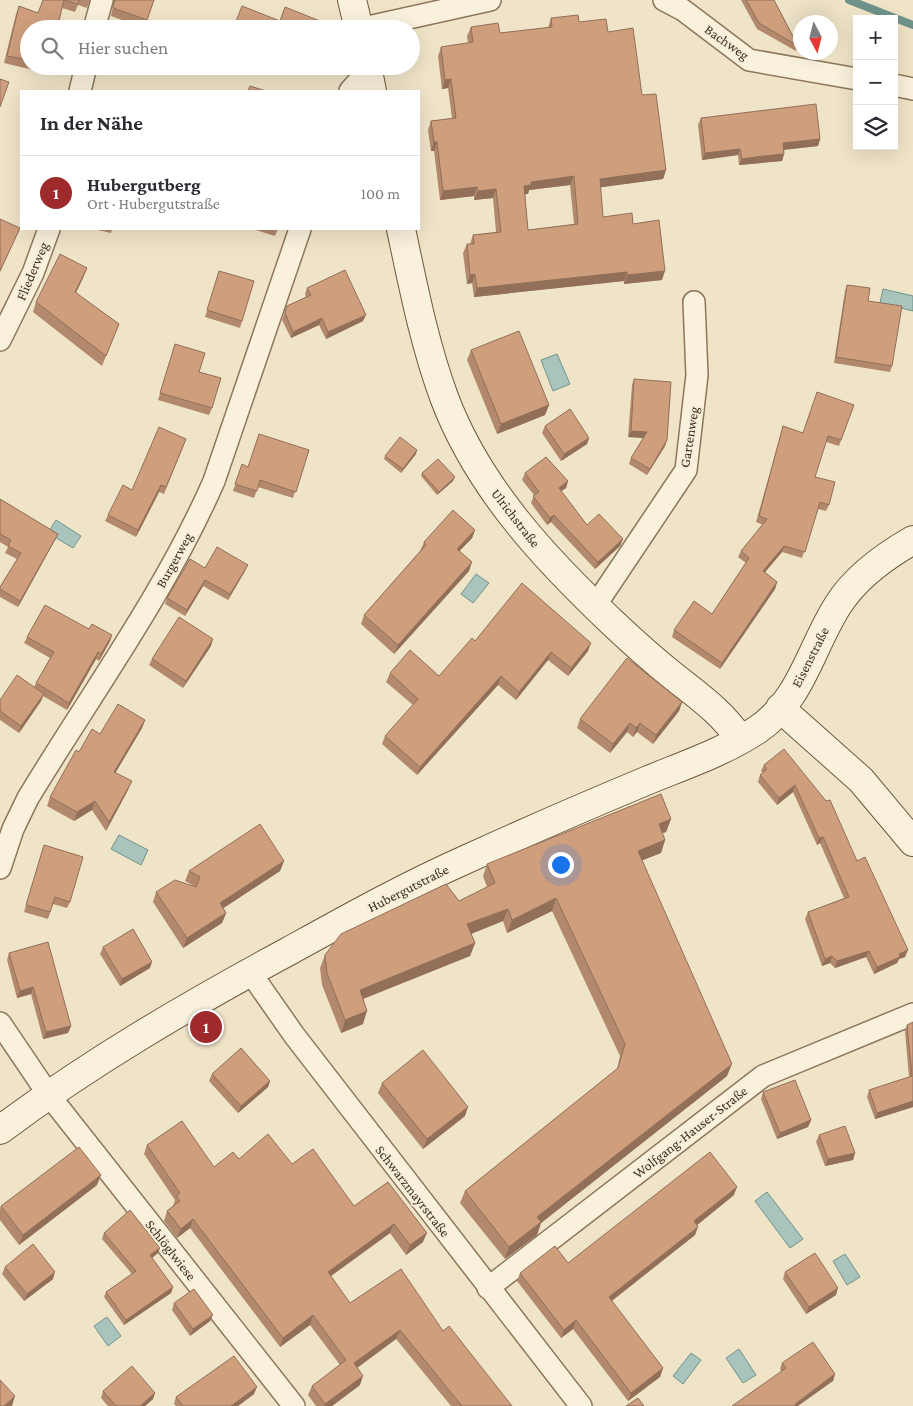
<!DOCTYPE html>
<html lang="de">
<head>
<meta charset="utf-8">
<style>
	:root { --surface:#fff; --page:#f2f2f3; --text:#2b2b33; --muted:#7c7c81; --line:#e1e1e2; --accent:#9e2a2b }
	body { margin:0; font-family:"Crimson Pro",serif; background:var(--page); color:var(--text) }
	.controls { position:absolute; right:15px; top:15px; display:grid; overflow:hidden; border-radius:0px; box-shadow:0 5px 20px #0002 }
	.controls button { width:45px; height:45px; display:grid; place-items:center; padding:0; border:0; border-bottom:1px solid var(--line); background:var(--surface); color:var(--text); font:25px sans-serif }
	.compass { position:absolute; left:793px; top:15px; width:45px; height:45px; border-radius:50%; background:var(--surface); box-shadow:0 5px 20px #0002; rotate:173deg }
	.you { position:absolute; left:560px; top:864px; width:18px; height:18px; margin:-12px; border:4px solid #fff; border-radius:50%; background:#1a73e8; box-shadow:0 0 0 8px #1a73e833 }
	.badge { display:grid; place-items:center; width:32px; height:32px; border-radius:50%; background:var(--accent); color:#fff; font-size:16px; font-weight:700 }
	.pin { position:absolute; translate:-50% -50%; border:2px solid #fff; box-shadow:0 1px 5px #0006 }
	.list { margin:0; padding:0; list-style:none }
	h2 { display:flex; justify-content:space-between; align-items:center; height:65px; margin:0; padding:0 20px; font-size:21px }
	h2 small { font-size:16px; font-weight:400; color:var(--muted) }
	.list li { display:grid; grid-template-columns:32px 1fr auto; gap:15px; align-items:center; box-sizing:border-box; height:75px; padding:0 20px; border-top:1px solid var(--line) }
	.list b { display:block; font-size:19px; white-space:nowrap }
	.list p { margin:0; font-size:16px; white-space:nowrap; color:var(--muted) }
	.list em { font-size:16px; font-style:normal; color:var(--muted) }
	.icon { flex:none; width:28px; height:28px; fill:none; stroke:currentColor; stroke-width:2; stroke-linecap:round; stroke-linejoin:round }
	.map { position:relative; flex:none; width:913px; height:1406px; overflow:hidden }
	.search { position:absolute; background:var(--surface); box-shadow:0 5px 20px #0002; left:20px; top:20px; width:400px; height:55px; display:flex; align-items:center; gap:12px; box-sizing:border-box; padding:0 18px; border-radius:28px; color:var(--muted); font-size:19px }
	.panel { position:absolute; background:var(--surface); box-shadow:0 5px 20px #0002; left:20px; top:90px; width:400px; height:140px; border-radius:0px }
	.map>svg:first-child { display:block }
</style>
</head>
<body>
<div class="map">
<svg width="913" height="1406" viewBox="0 0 913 1406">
	<rect width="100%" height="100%" fill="#f0e4c8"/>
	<g fill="#a9c4bc" stroke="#6f938a">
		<polygon points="883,289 913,296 913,311 880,303"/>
		<polygon points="557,354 570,384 553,391 541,360"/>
		<polygon points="56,520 81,536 73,548 48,533"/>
		<polygon points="476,574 489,583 473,603 461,594"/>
		<polygon points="119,835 148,850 141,865 111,849"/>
		<polygon points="767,1192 803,1239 790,1248 755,1201"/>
		<polygon points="845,1254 860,1277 847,1285 833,1261"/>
		<polygon points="107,1317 121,1336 108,1346 94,1326"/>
		<polygon points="739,1349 756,1375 743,1383 726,1358"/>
		<polygon points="691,1353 701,1360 683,1384 673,1376"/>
	</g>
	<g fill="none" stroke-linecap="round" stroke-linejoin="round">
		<polyline stroke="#6f938a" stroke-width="8" points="849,0 913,25"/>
		<defs>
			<g id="street">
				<polyline points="664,0 683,10 749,60 857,79"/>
				<polyline points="94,29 102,0"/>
				<polyline points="359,29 490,0"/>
				<polyline points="894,85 913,89"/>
				<polyline points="80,91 86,66"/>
				<polyline points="350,91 358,82 369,78"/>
				<polyline points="0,340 33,273 49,229"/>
				<polyline points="595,606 686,470 697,375 694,302"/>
				<path d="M0,868L13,829L28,798C91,694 165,593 214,481L300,229"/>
				<polyline points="250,972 294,1035 581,1406"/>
				<polyline points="0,1023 48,1094 294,1406"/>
				<polyline points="488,1288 763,1076 913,1014"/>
			</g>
			<g id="secondary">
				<polyline points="352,0 359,29"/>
				<polyline points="367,66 372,91"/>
				<path d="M401,229C413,285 424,343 444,397C478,488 546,560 615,625C633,642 652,659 672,675C698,696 721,711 740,739"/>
				<polyline points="780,708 861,780 913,842"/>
				<path d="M0,1130C91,1062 189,1005 289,951C347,919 406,886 467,859C526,832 586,806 646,781C682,766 724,752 757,730C801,701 811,647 838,605C855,578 885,556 913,540"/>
			</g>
		</defs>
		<use href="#street" stroke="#8d765c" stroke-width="24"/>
		<use href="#secondary" stroke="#6f573f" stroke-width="30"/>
		<use href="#street" stroke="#faf1dc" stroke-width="21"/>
		<use href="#secondary" stroke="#faf1dc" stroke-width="28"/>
	</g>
	<g fill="#b2896c" fill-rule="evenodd">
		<polygon points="43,0 90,0 87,8 78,5 75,12 62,8 29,29 29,66 49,66 46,73 4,63 16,14 19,6 38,13"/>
		<polygon points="114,0 154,0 144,28 111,16"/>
		<polygon points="741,0 774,0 798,46 796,51 757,29"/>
		<path d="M551,18L579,22L608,32L642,95L666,170L663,179L600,187L603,217L633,224L662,280L624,284V281L474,297L472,283L467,284L463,253L467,244H470L473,235L496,232L493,198L474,200V196L440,200L434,151H431L428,130L431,121L452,118L448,88L442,89L438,56L441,47L468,43L467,36L471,27L500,33L548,28ZM570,185L574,224L528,230L525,194H528L529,190Z"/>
		<polygon points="701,118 820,139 818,146 784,150 784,154 782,161 739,165 738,155 702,160 698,125"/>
		<polygon points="93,229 112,229 111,233"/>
		<polygon points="252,229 278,229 275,236"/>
		<polygon points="87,268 83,278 76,293 119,324 102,366 33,312 36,302"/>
		<polygon points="217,278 242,321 240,328 205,317"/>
		<polygon points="847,285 868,301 892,366 890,372 834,363 845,291"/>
		<polygon points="307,288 363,321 326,339 319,325 291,338 282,320 287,306 306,297 305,294"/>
		<polygon points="175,344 199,372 212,408 209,415 158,400"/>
		<polygon points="471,350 549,405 545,415 497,434 467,360"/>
		<polygon points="634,379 667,440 665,446 647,475 629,464 631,458 643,438 628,437 632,385"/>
		<polygon points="854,405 839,446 826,442 815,477 829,505 826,511 818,509 802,558 782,552 765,572 777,582 775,589 720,669 672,637 674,630 712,614 746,563 738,557 741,551 763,525 756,522 783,426 803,433"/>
		<polygon points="545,426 589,438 587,444 561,461 542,433"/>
		<polygon points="184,445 164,494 159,492 136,537 105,521 108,515 132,490"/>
		<polygon points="309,450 293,498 258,487 254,498 233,491 242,464 248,467"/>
		<polygon points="416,454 401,473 384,459 385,456"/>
		<polygon points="422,473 453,481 437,495 421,476"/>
		<polygon points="525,473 568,481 566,488 561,491 587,525 623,539 620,546 595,569 551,522 547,525 531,503 534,495 522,480"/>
		<polygon points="0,499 58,534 55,540 18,607 0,597 0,587 17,559 5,553 8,547 0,542"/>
		<polygon points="475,530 472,538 459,551 469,571 394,654 361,624 364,615 420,551 424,542"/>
		<polygon points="205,568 245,571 228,600 203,586 185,616 165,604 167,598"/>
		<polygon points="89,629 112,635 110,641 99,661 96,659 67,710 43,696 41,701 19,733 0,720 0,700 34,687 50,658 24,643 27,637"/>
		<polygon points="475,641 588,651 568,676 548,660 516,700 498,685 417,775 382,744 385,736 413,705 386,682 390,673 439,676"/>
		<polygon points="211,646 183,688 149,665 152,659"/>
		<polygon points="682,702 679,711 653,744 637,732 633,737 627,732 610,753 577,728 580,719"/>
		<polygon points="145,720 142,728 116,772 128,790 106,831 92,810 74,821 47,806 50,797 79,752 100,734"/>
		<polygon points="784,749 857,861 905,957 899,959 897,963 874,974 866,957 835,968 830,963 822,966 805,919 808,912 844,898 820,843 817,845 793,792 777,805 758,782 760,775 763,773 761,771 764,765"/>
		<polygon points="671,819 666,832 662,833 665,840 661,853 642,860 727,1076 541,1223 537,1235 505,1259 460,1203 465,1191 617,1069 620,1056 552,911 507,933 503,921 471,934 475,943 470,956 363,999 363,1024 341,1033 322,985 320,968 325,955 459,901 487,887 483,876 487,864"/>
		<polygon points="44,845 70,902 67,908 53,904 48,919 24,912"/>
		<polygon points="284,861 280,871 223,908 226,913 222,923 183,948 153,902 156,892 194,886 185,881 189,871"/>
		<polygon points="103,947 150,968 120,986 100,954"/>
		<polygon points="9,953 71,1026 68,1033 43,1039 31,994 17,998 7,960"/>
		<polygon points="913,1022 913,1107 875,1119 867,1097 869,1090 909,1077 905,1031 907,1025"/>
		<polygon points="212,1074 270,1081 268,1087 238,1113 209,1081"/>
		<polygon points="382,1083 465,1116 423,1149 378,1093"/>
		<polygon points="763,1092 811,1120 808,1127 777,1139 761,1099"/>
		<polygon points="819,1135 855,1153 853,1160 825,1166 816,1142"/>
		<polygon points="147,1145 214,1167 239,1159 292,1164 354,1206 388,1182 423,1242 406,1255 390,1233 331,1276 350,1303 443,1331 512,1406 451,1406 396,1339 357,1368 360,1385 332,1406 316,1406 308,1395 312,1386 340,1365 310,1325 280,1347 190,1228 177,1238 164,1221 167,1211 173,1206 175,1200 144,1154"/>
		<polygon points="97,1185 19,1245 0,1220 0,1209 1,1206"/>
		<polygon points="734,1195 697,1225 695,1235 612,1301 663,1368 660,1377 628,1401 573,1329 561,1338 517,1281 520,1273 568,1263"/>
		<polygon points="104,1233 160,1248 158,1253 152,1258 173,1287 171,1293 124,1325 104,1297 106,1292 132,1274 102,1239"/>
		<polygon points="5,1267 53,1279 24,1301 2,1274"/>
		<polygon points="785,1272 836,1295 806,1314 783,1279"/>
		<polygon points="174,1303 210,1321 190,1336 172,1310"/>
		<polygon points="782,1363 835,1374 833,1381 781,1371 780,1369"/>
		<polygon points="103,1391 155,1393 153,1399 145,1406 108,1406 101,1398"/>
		<polygon points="254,1394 238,1406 176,1406 174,1404 176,1397"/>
	</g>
	<g fill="#916f58">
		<polygon points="451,79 448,88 442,89 445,80"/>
		<polygon points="820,139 818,146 781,150 783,143"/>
		<polygon points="434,142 437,142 434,151 431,151"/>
		<polygon points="740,149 738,155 702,160 705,153"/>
		<polygon points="784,154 782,161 739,165 742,159"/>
		<polygon points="666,170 663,179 596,188 600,179"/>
		<polygon points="574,176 570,185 529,190 528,194 521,195 524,186 531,182"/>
		<polygon points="477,187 474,196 440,200 443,191"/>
		<polygon points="496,189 493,198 474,200 478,191"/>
		<polygon points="20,228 17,235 0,272 0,271"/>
		<polygon points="87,268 83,278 71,302 75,292"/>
		<polygon points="665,271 662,280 624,284 627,275"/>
		<polygon points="627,272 624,281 474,297 477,288"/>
		<polygon points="475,274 472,283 467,284 470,275"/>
		<polygon points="366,315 363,321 326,339 328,332"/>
		<polygon points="322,318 319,325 291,338 293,332"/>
		<polygon points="549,405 545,415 497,434 501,424"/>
		<polygon points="631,431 647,432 644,438 628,437"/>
		<polygon points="589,438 587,444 561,461 564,454"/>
		<polygon points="667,440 665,446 647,475 650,469"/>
		<polygon points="417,450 416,454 401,473 403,469"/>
		<polygon points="455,477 453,481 437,495 439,492"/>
		<polygon points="568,481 566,488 556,495 559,488"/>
		<polygon points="161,485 159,492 136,537 138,530"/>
		<polygon points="554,515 551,522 547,525 550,518"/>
		<polygon points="475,530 472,538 453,558 457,549"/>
		<polygon points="58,534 55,540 18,607 20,601"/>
		<polygon points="623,539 620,546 595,569 598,562"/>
		<polygon points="784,546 782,552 761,577 763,571"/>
		<polygon points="472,562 469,571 394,654 398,645"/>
		<polygon points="248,565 245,571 228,600 230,594"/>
		<polygon points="205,580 203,586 185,616 187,610"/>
		<polygon points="777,582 775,589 720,669 722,663"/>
		<polygon points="112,635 110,641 99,661 101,654"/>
		<polygon points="213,639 211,646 183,688 186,681"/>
		<polygon points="591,643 588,651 568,676 571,668"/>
		<polygon points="98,652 96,659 67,710 69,703"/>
		<polygon points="551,652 548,660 516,700 519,692"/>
		<polygon points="501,676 498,685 417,775 420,767"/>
		<polygon points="44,694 41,701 19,733 21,726"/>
		<polygon points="682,702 679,711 653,744 656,735"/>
		<polygon points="145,720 142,728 111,780 114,772"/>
		<polygon points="630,723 627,732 610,753 613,744"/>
		<polygon points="640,723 637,732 633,737 636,728"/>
		<polygon points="132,781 128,790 106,831 109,822"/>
		<polygon points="795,785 793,792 777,805 779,798"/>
		<polygon points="95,801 92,810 74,821 77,812"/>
		<polygon points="671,819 666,832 654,836 659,824"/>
		<polygon points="823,837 820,843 817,845 819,838"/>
		<polygon points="665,840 661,853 633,864 638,851"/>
		<polygon points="284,861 280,871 216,913 220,903"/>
		<polygon points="556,898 552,911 507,933 512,920"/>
		<polygon points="508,909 503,921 463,937 467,924"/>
		<polygon points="226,913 222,923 183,948 187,938"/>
		<polygon points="475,943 470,956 355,1002 360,990"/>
		<polygon points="908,950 905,957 899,959 897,963 874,974 877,967 899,954"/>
		<polygon points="869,951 866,957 835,968 837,961"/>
		<polygon points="832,956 830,963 822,966 825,959"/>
		<polygon points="152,962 150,968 120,986 122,979"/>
		<polygon points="33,987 31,994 17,998 20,991"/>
		<polygon points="367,1011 363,1024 341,1033 345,1020"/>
		<polygon points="71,1026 68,1033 43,1039 46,1032"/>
		<polygon points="732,1064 727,1076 541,1223 537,1235 505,1259 509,1247 537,1217"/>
		<polygon points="270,1081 268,1087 238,1113 241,1106"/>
		<polygon points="913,1101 913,1107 875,1119 877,1113"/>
		<polygon points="468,1107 465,1116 423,1149 427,1139"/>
		<polygon points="811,1120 808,1127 777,1139 780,1133"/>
		<polygon points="855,1153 853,1160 825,1166 828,1159"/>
		<polygon points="101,1175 97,1185 19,1245 23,1235"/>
		<polygon points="737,1187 734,1195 691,1230 694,1221"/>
		<polygon points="193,1219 190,1228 177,1238 181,1229"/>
		<polygon points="394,1224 390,1233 324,1281 328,1272"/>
		<polygon points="698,1227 695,1235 606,1305 609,1297"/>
		<polygon points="427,1233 423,1242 406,1255 410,1245"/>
		<polygon points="160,1248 158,1253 148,1261 150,1255"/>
		<polygon points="55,1272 53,1279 24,1301 27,1294"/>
		<polygon points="173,1287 171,1293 124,1325 126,1320"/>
		<polygon points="838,1288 836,1295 806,1314 809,1307"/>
		<polygon points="213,1315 210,1321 190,1336 193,1329"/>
		<polygon points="313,1315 310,1325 280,1347 283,1338"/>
		<polygon points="576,1320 573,1329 561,1338 564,1330"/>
		<polygon points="400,1330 396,1339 350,1373 354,1363"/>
		<polygon points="663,1368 660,1377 628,1401 631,1393"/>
		<polygon points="835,1374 833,1381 798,1406 794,1406 795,1404"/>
		<polygon points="363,1376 360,1385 332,1406 324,1406 325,1404"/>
		<polygon points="257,1387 254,1394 238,1406 231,1406"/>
		<polygon points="155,1393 153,1399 145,1406 140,1406"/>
		<polygon points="15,1396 12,1406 4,1406"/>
	</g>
	<g fill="#cf9f7d" stroke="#916f58" fill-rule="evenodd">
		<polygon points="43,0 79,0 78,4 64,0 57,29 29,29 29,60 7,56 19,6 38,13"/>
		<polygon points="115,0 154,0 147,20 113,8"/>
		<polygon points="746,0 774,0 798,46 759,23"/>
		<polygon points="242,6 280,21 285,7 325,23 322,29 233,29"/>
		<path d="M578,15L579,22L606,19L608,32L633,28L642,95L656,94L666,170L600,179L603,217L632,213L633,224L659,220L665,271L627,275V272L477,288L475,274L470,275L467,244H474L473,235L501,232L496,189L478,191L477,187L443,191L437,142H434L431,121L456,118L451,79L445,80L441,47L473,42L471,27L498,23L500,33L552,27L551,18ZM574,176L578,224L528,230L524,186L531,185V182Z"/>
		<polygon points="0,79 9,82 0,107"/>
		<polygon points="250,86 266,91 248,91"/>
		<polygon points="816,104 820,139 783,143 784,154 763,156 742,159 740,149 705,153 701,118"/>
		<polygon points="0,219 20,228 0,271"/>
		<polygon points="60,254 87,268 75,292 119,324 106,356 36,302"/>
		<polygon points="345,270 366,315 328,332 322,318 293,332 285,313 287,306 311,295 307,288"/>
		<polygon points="219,271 254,281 242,321 207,310"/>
		<polygon points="847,285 870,288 868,301 902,306 892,366 836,357"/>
		<polygon points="519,331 549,405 501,424 471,350"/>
		<polygon points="175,344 205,353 199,372 221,378 212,408 160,393"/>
		<polygon points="634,379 671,382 667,440 650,469 631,458 647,432 631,431"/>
		<polygon points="817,392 854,405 841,440 828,436 815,477 835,482 829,505 820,502 805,552 784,546 763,571 777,582 722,663 674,630 694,601 712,614 749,558 741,551 767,519 759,516 783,426 803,433"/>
		<polygon points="570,409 589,438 564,454 545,426"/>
		<polygon points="159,427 186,439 166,487 161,485 138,530 108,515 123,485 132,490"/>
		<polygon points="259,434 309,450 296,492 260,480 257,491 235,484 242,464 248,467"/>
		<polygon points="400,437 417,450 403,469 385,456"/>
		<polygon points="546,457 568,481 559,488 587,525 599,514 623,539 598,562 554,515 550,518 533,496 539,492 525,473"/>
		<polygon points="438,459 455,477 439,492 422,473"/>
		<polygon points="0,499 58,534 20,601 0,589 0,587 21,553 8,546 11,540 0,534"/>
		<polygon points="453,510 475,530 457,549 472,562 398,645 364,615 426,545 424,542"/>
		<polygon points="217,547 248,565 230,594 205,580 187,610 167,598 190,559 205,568"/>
		<polygon points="522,583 591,643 571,668 551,652 519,692 501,676 420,767 385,736 418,699 390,673 410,650 439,676 472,638 475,641"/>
		<polygon points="45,605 89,629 92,624 112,635 101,654 98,652 69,703 36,683 54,652 27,637"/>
		<polygon points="179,617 213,639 186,681 152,659"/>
		<polygon points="627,658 682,702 656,735 640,723 636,728 630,723 613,744 580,719"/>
		<polygon points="17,675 44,694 21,726 0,711 0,700"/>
		<polygon points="118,704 145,720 114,772 132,781 109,822 95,801 77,812 50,797 76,750 79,752 92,729 100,734"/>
		<polygon points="784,749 826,801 830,800 857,861 865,857 908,950 899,954 900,957 877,967 869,951 837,961 832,956 825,959 808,912 849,897 823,837 819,838 795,785 779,798 760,775 767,769 764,765"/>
		<polygon points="661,794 671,819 659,824 665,840 638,851 732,1064 537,1217 541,1222 509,1247 465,1191 618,1068 625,1044 556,898 512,920 508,909 467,924 475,943 360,990 367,1011 345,1020 327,973 325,955 341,934 446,884 459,901 495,883 487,864"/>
		<polygon points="260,824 284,861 220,903 226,913 187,938 156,892 175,880 196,887 200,877 189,871"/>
		<polygon points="44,845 83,857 70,902 55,897 50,912 26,905"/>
		<polygon points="133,929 152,962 122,979 103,947"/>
		<polygon points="48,942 71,1026 46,1032 33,987 20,991 9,953"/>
		<polygon points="913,1022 913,1101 877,1113 869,1090 912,1076 907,1025"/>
		<polygon points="241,1048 270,1081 241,1106 212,1074"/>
		<polygon points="423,1050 468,1107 427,1139 382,1083"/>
		<polygon points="795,1080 811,1120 780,1133 763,1092"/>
		<polygon points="182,1121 214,1167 233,1152 239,1159 268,1134 292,1164 313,1149 354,1206 388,1182 427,1233 410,1245 394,1224 328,1272 350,1303 401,1269 443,1331 449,1326 512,1406 462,1406 400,1330 354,1363 363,1376 325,1404 312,1386 346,1360 313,1315 283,1338 193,1219 181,1229 167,1211 180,1201 176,1196 180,1193 147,1145"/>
		<polygon points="845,1126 855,1153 828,1159 819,1135"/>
		<polygon points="79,1147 101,1175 23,1235 1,1206"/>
		<polygon points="710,1152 737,1187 694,1221 698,1227 609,1297 663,1368 631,1393 576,1320 564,1330 520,1273 555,1246 568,1263"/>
		<polygon points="130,1210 160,1248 150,1255 173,1287 126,1320 106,1292 136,1271 104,1233"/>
		<polygon points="33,1244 55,1272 27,1294 5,1267"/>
		<polygon points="815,1253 838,1288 809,1307 785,1272"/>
		<polygon points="194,1289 213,1315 193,1329 174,1303"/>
		<polygon points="813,1342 835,1374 795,1404 796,1406 732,1406 786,1368 782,1363"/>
		<polygon points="234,1356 257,1387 231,1406 183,1406 176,1397"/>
		<polygon points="132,1366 155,1393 140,1406 116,1406 103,1391"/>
		<polygon points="0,1380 15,1396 4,1406 0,1406"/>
		<polygon points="638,1398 644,1406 626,1406"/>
	</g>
	<g text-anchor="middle" stroke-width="4" stroke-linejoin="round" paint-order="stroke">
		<g font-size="14" fill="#3d2e20" stroke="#f7eed8">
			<text transform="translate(727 42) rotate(35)" y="5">Bachweg</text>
			<text transform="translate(32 271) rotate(-67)" y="5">Fliederweg</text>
			<text transform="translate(689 437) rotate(-81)" y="5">Gartenweg</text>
			<text transform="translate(516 518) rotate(52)" y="5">Ulrichstraße</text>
			<text transform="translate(174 560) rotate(-61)" y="5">Burgerweg</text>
			<text transform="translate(810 657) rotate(-63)" y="5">Eisenstraße</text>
			<text transform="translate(408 888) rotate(-27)" y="5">Hubergutstraße</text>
			<text transform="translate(690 1132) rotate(-38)" y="5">Wolfgang-Hauser-Straße</text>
			<text transform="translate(413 1191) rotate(52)" y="5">Schwarzmayrstraße</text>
			<text transform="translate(171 1250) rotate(52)" y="5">Schlöglwiese</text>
		</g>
	</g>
</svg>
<div class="controls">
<button>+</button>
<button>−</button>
<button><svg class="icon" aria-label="layers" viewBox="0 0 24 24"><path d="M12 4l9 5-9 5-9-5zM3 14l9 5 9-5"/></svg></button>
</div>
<svg class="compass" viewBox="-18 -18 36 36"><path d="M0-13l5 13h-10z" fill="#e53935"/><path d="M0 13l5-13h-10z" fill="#7c7c81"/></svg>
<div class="you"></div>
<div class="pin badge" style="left:206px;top:1027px">1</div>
<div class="search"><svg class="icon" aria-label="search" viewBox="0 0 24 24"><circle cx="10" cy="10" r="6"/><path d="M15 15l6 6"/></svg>Hier suchen</div>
<section class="panel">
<h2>In der Nähe<small></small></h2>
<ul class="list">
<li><span class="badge">1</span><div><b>Hubergutberg</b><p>Ort · Hubergutstraße</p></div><em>100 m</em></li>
</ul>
</section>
</div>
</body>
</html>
